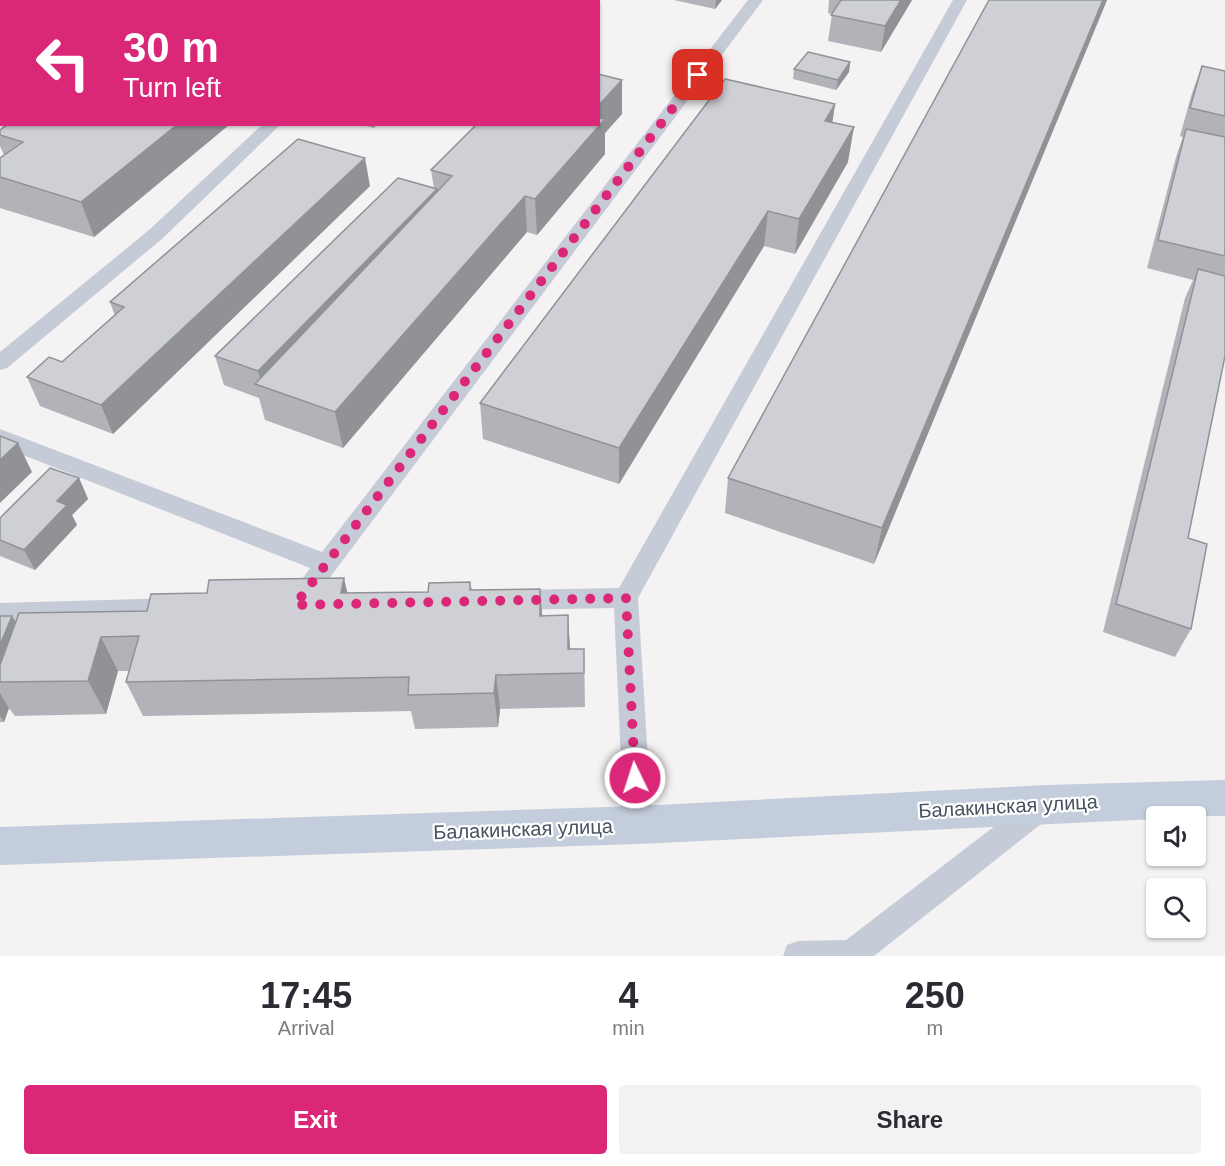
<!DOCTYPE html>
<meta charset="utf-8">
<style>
body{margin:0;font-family:Arial,sans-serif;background:#f2f2f3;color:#2b2b33;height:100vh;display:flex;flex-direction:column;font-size:22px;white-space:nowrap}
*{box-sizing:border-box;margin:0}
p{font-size:20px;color:#7c7c81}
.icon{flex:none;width:33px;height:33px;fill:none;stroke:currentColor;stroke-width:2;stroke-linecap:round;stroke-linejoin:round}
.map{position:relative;height:956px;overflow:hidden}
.details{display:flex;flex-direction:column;background:#fff;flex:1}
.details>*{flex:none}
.hud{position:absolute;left:0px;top:0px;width:600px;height:126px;box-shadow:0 2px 4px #0004;background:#db2777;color:#fff;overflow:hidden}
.controls{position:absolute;left:1146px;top:806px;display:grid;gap:12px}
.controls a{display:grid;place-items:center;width:60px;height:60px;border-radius:6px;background:#fff;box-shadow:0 2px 4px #0004;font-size:30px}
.pin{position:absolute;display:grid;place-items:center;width:51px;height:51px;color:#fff;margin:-26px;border-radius:12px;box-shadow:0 3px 9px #0006}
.me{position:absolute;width:66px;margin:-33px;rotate:356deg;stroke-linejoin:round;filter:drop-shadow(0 0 4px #0008)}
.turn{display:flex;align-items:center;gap:21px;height:126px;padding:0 24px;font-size:27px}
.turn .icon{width:78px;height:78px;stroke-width:2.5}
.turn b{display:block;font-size:42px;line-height:51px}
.eta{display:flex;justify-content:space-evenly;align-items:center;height:102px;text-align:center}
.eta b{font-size:36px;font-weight:600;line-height:42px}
.action{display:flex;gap:12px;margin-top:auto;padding:12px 24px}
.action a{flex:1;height:69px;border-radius:6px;background:#db2777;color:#fff;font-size:24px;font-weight:600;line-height:69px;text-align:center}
.action a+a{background:#f2f2f3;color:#2b2b33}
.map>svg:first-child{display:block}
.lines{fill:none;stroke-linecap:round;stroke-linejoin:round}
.service{fill:#c5ccd7;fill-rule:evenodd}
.secondary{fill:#c4cddb;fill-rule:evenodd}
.wall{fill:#b1b3b8}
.shaded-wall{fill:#909296}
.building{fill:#ced0d6;stroke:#909296;stroke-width:1.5}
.route{stroke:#db2777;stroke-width:10;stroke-dasharray:0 18}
.labels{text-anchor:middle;stroke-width:4.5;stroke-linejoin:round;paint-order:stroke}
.near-street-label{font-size:20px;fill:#485361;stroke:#fff}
</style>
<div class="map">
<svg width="1225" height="956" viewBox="0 0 1225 956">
<rect width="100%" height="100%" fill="#f4f2f2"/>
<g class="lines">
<path class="service" d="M 748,0 L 763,0 L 307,608 L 298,611 L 289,608 L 286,601 L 310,568 L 0,446 L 0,429 L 322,552 Z
M 953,0 L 967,0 L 638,598 L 652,825 L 648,834 L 638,838 L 628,834 L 624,825 L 614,608 L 512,610 L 503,607 L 500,600 L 503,593 L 512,590 L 619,588 Z
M 263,124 L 281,124 L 163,238 L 7,368 L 0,370 L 0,352 L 149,230 Z
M 176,598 L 185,601 L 188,608 L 185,615 L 176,618 L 0,623 L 0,603 Z
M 1040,795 L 1050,799 L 1054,808 L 1050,817 L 874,956 L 783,956 L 787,945 L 798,941 L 846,940 L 1030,799 Z"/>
<path class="secondary" d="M 1225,780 L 1225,816 L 1156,816 L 1156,819 L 638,844 L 0,865 L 0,827 L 638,806 L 1046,785 Z"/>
</g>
<path class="wall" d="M 228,0 L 583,0 L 581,2 L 226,2 Z
M 674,0 L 722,0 L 715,9 Z
M 829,0 L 912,0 L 881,52 L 828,41 L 832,14 L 828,13 Z
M 1107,0 L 874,564 L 725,513 L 728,478 Z
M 850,62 L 849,72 L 836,90 L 793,79 L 794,69 Z
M 1202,66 L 1225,71 L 1225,356 L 1188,538 L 1191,629 L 1175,657 L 1103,632 L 1185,298 L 1193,280 L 1147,268 L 1176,157 L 1183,137 L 1180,136 L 1192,93 Z
M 835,104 L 832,122 L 848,162 L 795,254 L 764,246 L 619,484 L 483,439 L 480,403 Z
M 622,114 L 605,133 L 605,154 L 537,235 L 527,232 L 343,448 L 265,420 L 259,398 L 224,385 L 215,356 L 434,188 L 431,170 Z
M 8,124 L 230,124 L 94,237 L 0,208 L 0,158 L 4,155 L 0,146 L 0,130 Z
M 358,124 L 378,124 L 374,128 Z
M 370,186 L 113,434 L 40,406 L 27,377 L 62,362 L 115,316 L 110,302 Z
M 79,478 L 88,499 L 72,515 L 77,525 L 35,570 L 0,556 L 0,518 Z
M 470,582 L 472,590 L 542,616 L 568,615 L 570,649 L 584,649 L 585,707 L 500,709 L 498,727 L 415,729 L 411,711 L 143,716 L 126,682 L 129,671 L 118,671 L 106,714 L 15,716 L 9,708 L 4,722 L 0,722 L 0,616 L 12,616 L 16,622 L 347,593 L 428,592 Z"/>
<path class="shaded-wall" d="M 336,0 L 358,0 L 358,2 L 334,2 Z
M 549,0 L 583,0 L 581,2 L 547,2 Z
M 716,0 L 722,0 L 715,9 Z
M 901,0 L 912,0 L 881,52 L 885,26 Z
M 1103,0 L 1107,0 L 874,564 L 882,528 Z
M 850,62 L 849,72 L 836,90 L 838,80 Z
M 622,80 L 622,114 L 605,133 L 605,154 L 537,235 L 535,199 L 598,124 L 598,106 Z
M 835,104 L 830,139 L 825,121 Z
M 178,124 L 230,124 L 94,237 L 81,202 Z
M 854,127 L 848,162 L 795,254 L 799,219 Z
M 365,158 L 370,186 L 113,434 L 101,405 Z
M 437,189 L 440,218 L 262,386 L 258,371 Z
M 525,196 L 527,232 L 343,448 L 335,412 Z
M 768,211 L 764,246 L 619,484 L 619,448 Z
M 18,443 L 32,472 L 0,503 L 0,460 Z
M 79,478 L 88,499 L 72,515 L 77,525 L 35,570 L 24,550 L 57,501 Z
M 344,578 L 352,613 L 341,593 Z
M 540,589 L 543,624 L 540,616 Z
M 568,615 L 570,650 L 568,649 Z
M 12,616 L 32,650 L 0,682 L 0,645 Z
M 101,637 L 118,671 L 106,714 L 88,681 Z
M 496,675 L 500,709 L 498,727 L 494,693 Z
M 0,693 L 9,708 L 4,722 L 0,716 Z"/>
<path class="building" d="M 228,0 L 336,0 L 334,2 L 226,2 Z
M 424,0 L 549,0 L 547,2 L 431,2 Z
M 841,0 L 901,0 L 885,26 L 831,15 Z
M 989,0 L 1103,0 L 882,528 L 728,478 Z
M 808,52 L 850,62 L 838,80 L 794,69 Z
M 1202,66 L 1225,71 L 1225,116 L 1190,108 Z
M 598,74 L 622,80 L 598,106 Z
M 725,79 L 835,104 L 825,121 L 854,127 L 799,219 L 768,211 L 619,448 L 480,403 Z
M 598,118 L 605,119 L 535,199 L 525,196 L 335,412 L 255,384 L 452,176 L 431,170 L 477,124 L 598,124 Z
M 8,124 L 178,124 L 81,202 L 0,177 L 0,158 L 23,142 L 0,135 L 0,130 Z
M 1186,129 L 1225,137 L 1225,256 L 1158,240 Z
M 298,139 L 365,158 L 101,405 L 27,377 L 49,357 L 62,362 L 124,307 L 110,302 Z
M 398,178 L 437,189 L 258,371 L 215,356 Z
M 1198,269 L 1225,276 L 1225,356 L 1188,538 L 1207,544 L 1191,629 L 1116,604 Z
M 0,436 L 18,443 L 0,460 Z
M 50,468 L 79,478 L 57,501 L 67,505 L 24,550 L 0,540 L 0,518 Z
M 344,578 L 341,593 L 428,592 L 429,583 L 470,582 L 470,590 L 540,589 L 540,616 L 568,615 L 568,649 L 584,649 L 584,673 L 496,675 L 494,693 L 408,695 L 409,677 L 126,682 L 139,636 L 101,637 L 88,681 L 0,682 L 0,665 L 19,613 L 147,611 L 151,594 L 207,593 L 209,580 Z
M 0,616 L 12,616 L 0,645 Z"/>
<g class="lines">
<path class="route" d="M 635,778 L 626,598 L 295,605 L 698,75"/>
</g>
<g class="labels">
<g class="near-street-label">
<text transform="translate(1008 806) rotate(-3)" y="7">Балакинская улица</text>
<text transform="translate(523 829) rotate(-2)" y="7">Балакинская улица</text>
</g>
</g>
</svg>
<div class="controls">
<a><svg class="icon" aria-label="sound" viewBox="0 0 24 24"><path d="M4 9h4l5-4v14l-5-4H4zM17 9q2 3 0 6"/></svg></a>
<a><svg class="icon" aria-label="search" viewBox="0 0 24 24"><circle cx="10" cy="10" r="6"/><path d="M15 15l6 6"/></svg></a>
</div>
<div class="pin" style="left:698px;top:75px;background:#d93025"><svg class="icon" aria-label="arrive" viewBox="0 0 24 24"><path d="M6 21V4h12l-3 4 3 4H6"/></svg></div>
<svg class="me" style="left:635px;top:778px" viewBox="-20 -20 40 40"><circle r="17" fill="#db2777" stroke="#fff" stroke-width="3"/><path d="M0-11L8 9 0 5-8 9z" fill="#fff"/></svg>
<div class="hud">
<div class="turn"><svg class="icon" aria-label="left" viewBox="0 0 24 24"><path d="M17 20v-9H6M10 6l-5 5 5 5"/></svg><div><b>30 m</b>Turn left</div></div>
</div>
</div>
<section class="details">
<div class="eta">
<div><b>17:45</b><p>Arrival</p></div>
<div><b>4</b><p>min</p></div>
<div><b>250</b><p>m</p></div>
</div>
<div class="action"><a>Exit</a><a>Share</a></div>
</section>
